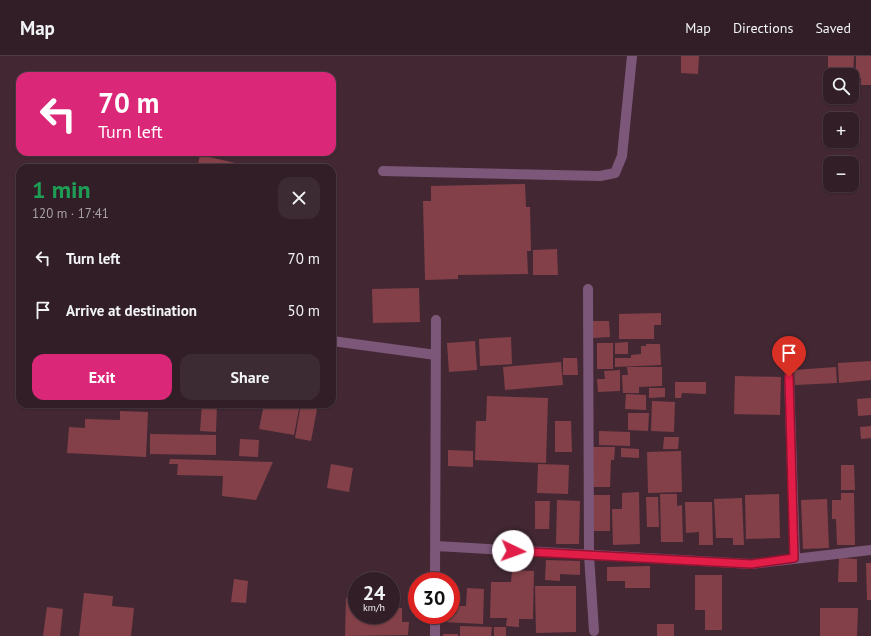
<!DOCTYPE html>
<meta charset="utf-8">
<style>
body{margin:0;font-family:"PT Sans",sans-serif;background:#3d2b33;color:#f1f3f6;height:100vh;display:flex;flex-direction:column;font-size:15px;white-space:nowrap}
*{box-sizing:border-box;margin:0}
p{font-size:13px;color:#a8a2a7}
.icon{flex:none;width:22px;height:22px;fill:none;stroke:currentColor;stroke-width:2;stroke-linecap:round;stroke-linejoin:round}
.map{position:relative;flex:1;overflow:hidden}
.side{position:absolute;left:16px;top:108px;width:320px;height:244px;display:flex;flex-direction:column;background:#321e27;border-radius:12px;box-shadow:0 1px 3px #0004,0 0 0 1px #4d3c44}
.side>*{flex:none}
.guide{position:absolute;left:16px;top:16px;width:320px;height:84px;border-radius:12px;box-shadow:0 1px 3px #0004,0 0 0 1px #4d3c44;background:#db2777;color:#fff;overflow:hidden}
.controls{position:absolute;left:823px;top:12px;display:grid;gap:8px}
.controls a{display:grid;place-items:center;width:36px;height:36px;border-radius:8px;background:#321e27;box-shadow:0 1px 3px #0004,0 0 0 1px #4d3c44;font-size:20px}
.speed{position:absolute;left:348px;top:516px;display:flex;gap:8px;font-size:20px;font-weight:700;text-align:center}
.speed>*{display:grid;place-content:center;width:52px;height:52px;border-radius:50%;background:#321e27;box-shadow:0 1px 3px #0004,0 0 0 1px #4d3c44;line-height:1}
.speed small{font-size:10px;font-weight:400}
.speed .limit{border:6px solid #d22;background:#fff;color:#111}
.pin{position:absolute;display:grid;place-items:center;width:34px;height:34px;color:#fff;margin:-41px -17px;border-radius:50% 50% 50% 0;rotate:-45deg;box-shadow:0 0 4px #0007}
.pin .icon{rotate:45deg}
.me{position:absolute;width:44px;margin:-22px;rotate:93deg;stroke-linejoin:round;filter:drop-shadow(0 0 3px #0008)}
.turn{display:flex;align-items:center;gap:14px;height:84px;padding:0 16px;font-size:18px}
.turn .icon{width:52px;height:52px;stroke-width:2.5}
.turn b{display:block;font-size:28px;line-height:34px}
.round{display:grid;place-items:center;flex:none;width:42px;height:42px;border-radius:12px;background:#3d2b33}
.headline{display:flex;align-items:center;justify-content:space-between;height:68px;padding:0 16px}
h1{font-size:24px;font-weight:800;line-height:30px;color:#1e9e55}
.button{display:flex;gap:8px;margin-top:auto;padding:8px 16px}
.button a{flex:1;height:46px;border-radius:12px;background:#db2777;color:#fff;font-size:16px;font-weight:800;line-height:46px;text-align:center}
.button a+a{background:#3d2b33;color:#f1f3f6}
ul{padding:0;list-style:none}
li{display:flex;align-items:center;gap:12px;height:52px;padding:0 16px}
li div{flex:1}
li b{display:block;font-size:15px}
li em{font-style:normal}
header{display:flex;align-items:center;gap:24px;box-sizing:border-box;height:56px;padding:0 20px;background:#321e27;border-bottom:1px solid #4d3c44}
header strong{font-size:19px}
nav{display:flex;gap:22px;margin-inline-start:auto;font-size:14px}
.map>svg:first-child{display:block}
.building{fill:#834048}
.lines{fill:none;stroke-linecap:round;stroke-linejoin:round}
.street{stroke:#7c5779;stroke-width:10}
.route-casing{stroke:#92132f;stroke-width:10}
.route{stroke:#e11d48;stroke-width:7}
</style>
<header>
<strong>Map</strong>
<nav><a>Map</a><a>Directions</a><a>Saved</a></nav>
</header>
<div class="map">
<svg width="871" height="580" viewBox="0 0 871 580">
<rect width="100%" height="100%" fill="#432834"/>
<path class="building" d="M 681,0 L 699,0 L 698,18 L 681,17 Z
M 828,0 L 854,0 L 853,19 L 828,19 Z
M 856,0 L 871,0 L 871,29 L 861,29 L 861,22 L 856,22 Z
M 200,99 L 240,108 L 239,112 L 197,112 Z
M 525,128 L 526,151 L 530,151 L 531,195 L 527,195 L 528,218 L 458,219 L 458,223 L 425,224 L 423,145 L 431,145 L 431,130 Z
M 557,193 L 558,219 L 533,219 L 533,194 Z
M 419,232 L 420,266 L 373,267 L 372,233 Z
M 661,257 L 661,269 L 654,269 L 654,283 L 619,283 L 619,258 Z
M 593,265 L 609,265 L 610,281 L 593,282 Z
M 511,281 L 512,308 L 480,310 L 479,283 Z
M 475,285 L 477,314 L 449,316 L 447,287 Z
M 628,286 L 628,298 L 615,298 L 615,287 Z
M 597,287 L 613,287 L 613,313 L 597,313 Z
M 646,288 L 660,288 L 661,309 L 615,311 L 615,302 L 631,302 L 631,299 L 641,298 L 641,290 L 646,290 Z
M 563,302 L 577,302 L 578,319 L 563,319 Z
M 871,305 L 871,324 L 839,327 L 838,307 Z
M 561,306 L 563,329 L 505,334 L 503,311 Z
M 627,311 L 662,311 L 662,330 L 639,331 L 639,337 L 623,337 L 622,319 L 628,319 Z
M 836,311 L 837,327 L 795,329 L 794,314 Z
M 620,314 L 620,335 L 598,336 L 597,323 L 605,323 L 604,315 Z
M 735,320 L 781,321 L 780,359 L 734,358 Z
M 675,326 L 706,326 L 706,338 L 682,337 L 681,342 L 675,342 Z
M 649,332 L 665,332 L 665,341 L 649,342 Z
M 626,338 L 646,339 L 646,354 L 625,353 Z
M 487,340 L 548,342 L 546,407 L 475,404 L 476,365 L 486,365 Z
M 871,342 L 871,359 L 858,360 L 857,343 Z
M 652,345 L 675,346 L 674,376 L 651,375 Z
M 202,348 L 217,348 L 216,376 L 200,375 Z
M 264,348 L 300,348 L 294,379 L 259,373 Z
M 301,348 L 318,348 L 311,385 L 295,382 Z
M 120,355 L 148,356 L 146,401 L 67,397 L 69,371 L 85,372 L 85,363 L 120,364 Z
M 628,357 L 649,357 L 648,375 L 628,374 Z
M 555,365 L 571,365 L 572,396 L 555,396 Z
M 871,370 L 871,382 L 861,383 L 860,371 Z
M 599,375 L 630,376 L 630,390 L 599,389 Z
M 150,378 L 216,379 L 216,399 L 150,398 Z
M 664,381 L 679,381 L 678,393 L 663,393 Z
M 240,383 L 259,384 L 258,401 L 239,400 Z
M 593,391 L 615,391 L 614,404 L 611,404 L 610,431 L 592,431 Z
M 621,392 L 639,393 L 639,402 L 621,401 Z
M 448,394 L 473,395 L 473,411 L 448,410 Z
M 681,395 L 682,436 L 648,437 L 647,396 Z
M 170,403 L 273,406 L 256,444 L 222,440 L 223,420 L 177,419 L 178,408 L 169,408 Z
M 331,408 L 353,412 L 349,436 L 327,432 Z
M 538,408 L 569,409 L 568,438 L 537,437 Z
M 841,409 L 854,409 L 855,434 L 841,434 Z
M 639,436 L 640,488 L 613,489 L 612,453 L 622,453 L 622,437 Z
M 841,437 L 854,437 L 855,489 L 837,489 L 836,463 L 832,463 L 832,444 L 841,444 Z
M 660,438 L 677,438 L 677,450 L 682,449 L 683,486 L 661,486 Z
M 779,438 L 780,482 L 746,483 L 745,439 Z
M 593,439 L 610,439 L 610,475 L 593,475 Z
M 646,441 L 658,441 L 659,471 L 647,471 Z
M 742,442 L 744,489 L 733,489 L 733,482 L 716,482 L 714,443 Z
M 827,443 L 829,492 L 803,493 L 801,444 Z
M 557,444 L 580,445 L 579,488 L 556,488 Z
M 535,445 L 550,445 L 549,473 L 535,473 Z
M 685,446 L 712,446 L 713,489 L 699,489 L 699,476 L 686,477 Z
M 839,502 L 857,503 L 857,526 L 838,526 Z
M 546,504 L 580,505 L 580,519 L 560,518 L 560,525 L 545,524 Z
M 866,507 L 871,507 L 871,544 L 867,544 Z
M 650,510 L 650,532 L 625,532 L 625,525 L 607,525 L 607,511 Z
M 512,514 L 534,515 L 533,563 L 519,563 L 519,571 L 506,570 L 507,562 L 490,562 L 491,526 L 511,526 Z
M 695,519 L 722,519 L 722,574 L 705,574 L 705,554 L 695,554 Z
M 234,523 L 248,525 L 246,547 L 231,546 Z
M 535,530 L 576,530 L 576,576 L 536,577 Z
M 467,532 L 484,533 L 483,568 L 443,566 L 443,559 L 451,559 L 451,550 L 466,550 Z
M 84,537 L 113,540 L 112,550 L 134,552 L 131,580 L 79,580 Z
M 346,542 L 357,542 L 357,559 L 391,559 L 391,552 L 402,552 L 402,566 L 409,566 L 408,579 L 345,580 Z
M 47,551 L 63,553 L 60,580 L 43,580 Z
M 820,552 L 858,552 L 857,580 L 820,580 Z
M 657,568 L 674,568 L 674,580 L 657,580 Z
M 460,570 L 492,571 L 491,580 L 460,580 Z
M 494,571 L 506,571 L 506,580 L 494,580 Z
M 443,578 L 458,578 L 458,580 L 443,580 Z"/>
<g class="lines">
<path class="street" d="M 383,115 L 600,120 L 615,117 L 622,100 L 632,0
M 588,233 L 589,499 L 594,575
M 332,285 L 436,299
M 789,321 L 795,502
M 436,490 L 751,508 L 871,494
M 435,525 L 436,264
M 435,580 L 435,559"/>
</g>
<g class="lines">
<g class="route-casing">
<path id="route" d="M 513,495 L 751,508 L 794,502 L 789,321"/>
</g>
<use href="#route" class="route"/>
</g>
</svg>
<div class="controls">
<a><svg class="icon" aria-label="search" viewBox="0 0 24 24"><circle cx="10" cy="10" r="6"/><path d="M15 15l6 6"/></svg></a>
<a>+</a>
<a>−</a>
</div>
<div class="speed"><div>24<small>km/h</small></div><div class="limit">30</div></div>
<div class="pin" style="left:789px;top:321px;background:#d93025"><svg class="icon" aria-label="arrive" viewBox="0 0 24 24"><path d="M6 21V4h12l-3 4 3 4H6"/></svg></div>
<svg class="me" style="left:513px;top:495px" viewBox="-20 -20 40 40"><circle r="19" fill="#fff"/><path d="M0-13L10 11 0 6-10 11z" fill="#e11d48"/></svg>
<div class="guide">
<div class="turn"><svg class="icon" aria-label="left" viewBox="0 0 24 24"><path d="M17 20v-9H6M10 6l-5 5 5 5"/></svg><div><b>70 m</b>Turn left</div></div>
</div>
<section class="side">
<div class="headline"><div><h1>1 min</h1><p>120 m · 17:41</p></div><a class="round"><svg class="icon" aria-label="close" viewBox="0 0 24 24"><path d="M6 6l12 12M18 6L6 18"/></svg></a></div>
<ul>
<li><svg class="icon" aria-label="left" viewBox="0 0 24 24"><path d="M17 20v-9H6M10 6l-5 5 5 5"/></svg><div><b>Turn left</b></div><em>70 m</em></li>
<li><svg class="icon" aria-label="arrive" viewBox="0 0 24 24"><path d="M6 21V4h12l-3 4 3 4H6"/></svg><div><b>Arrive at destination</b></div><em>50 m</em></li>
</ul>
<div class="button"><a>Exit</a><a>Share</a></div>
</section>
</div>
